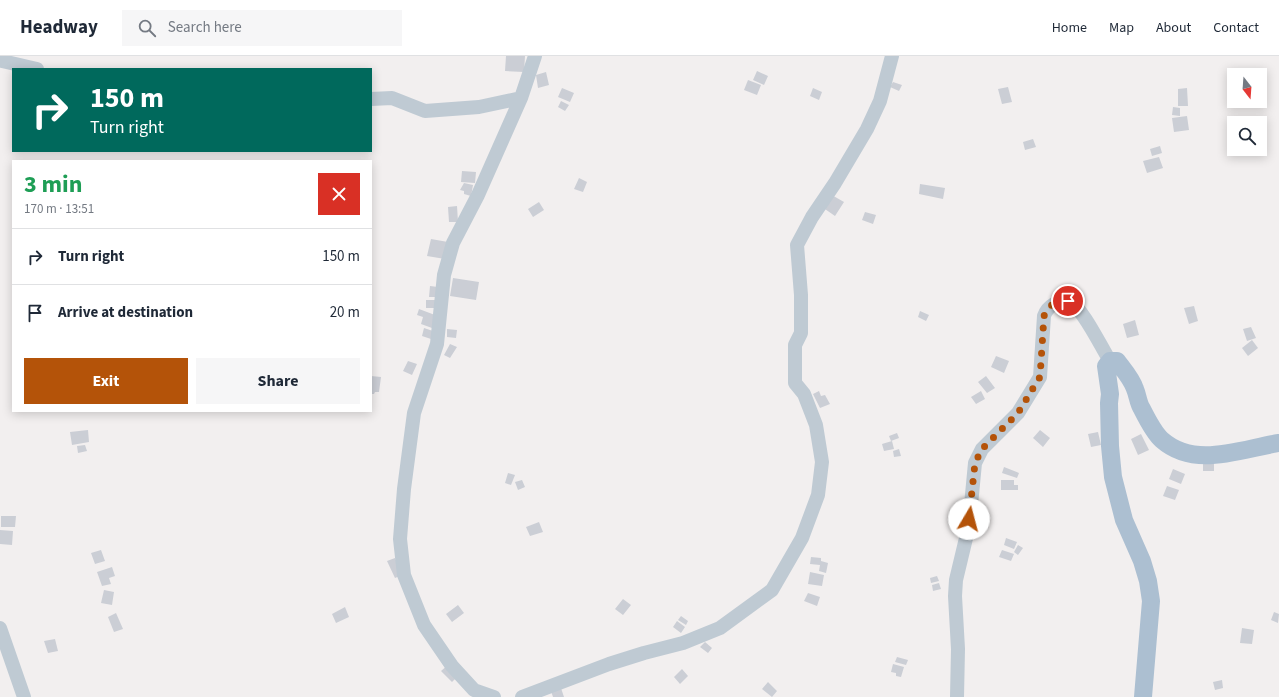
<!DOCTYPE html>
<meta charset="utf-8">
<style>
body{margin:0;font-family:"Source Sans 3",sans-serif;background:#f6f6f7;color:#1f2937;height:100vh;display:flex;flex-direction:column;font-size:15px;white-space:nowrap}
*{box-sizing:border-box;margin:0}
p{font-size:13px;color:#747a83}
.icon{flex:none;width:22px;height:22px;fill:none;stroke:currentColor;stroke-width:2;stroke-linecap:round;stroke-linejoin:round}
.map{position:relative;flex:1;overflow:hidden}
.details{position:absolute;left:12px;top:104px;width:360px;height:252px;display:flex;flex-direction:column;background:#fff;border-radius:0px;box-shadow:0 2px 10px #0003}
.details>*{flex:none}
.hud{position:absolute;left:12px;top:12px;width:360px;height:84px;border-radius:0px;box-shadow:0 2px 10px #0003;background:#00695c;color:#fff;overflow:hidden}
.needle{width:26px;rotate:163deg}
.buttons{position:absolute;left:1227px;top:12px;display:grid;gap:8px}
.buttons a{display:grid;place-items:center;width:40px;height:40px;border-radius:0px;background:#fff;box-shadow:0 2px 10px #0003;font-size:20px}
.pin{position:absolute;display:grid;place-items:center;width:34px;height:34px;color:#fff;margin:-17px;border:2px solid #fff;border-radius:50%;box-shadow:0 1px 4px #0007}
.me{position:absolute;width:44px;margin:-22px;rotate:8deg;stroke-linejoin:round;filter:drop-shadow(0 0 3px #0008)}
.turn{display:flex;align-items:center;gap:14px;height:84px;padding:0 12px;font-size:18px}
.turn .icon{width:52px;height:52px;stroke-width:2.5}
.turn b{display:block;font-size:28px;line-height:34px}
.round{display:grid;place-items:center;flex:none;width:42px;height:42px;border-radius:0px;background:#f6f6f7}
.summary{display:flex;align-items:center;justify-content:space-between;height:68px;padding:0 12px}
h1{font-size:24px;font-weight:700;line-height:30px;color:#1e9e55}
.primary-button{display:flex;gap:8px;margin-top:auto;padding:8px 12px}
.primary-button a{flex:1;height:46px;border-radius:0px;background:#b45309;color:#fff;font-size:16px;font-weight:700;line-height:46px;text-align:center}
.primary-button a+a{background:#f6f6f7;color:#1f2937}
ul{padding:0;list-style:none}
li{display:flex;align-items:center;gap:12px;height:56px;padding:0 12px;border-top:1px solid #e0e1e3}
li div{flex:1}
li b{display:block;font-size:15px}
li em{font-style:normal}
header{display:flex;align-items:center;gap:24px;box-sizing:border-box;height:56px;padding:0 20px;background:#fff;border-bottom:1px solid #e0e1e3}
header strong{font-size:19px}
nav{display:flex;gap:22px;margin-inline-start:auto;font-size:14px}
.search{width:280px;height:36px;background:#f6f6f7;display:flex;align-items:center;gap:10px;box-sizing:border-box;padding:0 14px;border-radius:0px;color:#747a83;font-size:15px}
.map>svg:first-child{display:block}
.building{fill:#cbced5}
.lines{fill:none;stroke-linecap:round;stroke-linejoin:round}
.minor{stroke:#bfcad3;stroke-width:14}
.major{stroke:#acbfd1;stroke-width:18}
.route{stroke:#b45309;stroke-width:7;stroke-dasharray:0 12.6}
</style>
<header>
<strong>Headway</strong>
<div class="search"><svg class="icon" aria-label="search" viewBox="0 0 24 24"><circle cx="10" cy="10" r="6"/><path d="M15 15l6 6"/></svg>Search here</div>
<nav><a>Home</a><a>Map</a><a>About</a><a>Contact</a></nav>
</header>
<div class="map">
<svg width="1279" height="641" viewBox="0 0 1279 641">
<rect width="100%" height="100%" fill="#f2efef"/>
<path class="building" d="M 506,0 L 525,0 L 524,16 L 505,15 Z
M 757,15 L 768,20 L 764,29 L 753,24 Z
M 546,16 L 549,29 L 538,32 L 536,19 Z
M 748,24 L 761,29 L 757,39 L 744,34 Z
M 893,26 L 902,29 L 899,35 L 890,31 Z
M 1008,31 L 1012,46 L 1002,48 L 998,33 Z
M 562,32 L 574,37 L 570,46 L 558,41 Z
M 813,32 L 822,36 L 819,44 L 810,40 Z
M 1187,32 L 1188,50 L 1178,50 L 1178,33 Z
M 561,45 L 569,49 L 565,55 L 558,51 Z
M 1173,51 L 1180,52 L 1180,60 L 1172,59 Z
M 1187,60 L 1189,74 L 1174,76 L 1172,62 Z
M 1033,83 L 1036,91 L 1025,94 L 1023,86 Z
M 1160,90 L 1162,97 L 1152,100 L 1150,93 Z
M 1159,101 L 1163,112 L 1147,117 L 1143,105 Z
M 462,115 L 476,116 L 475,127 L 461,126 Z
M 579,122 L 587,126 L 583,136 L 574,133 Z
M 464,127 L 473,129 L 471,140 L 464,138 L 464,135 L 460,134 Z
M 920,128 L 945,132 L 943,143 L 919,138 Z
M 830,138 L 844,146 L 835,160 L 822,151 Z
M 539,146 L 544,154 L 533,161 L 528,153 Z
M 457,150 L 458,166 L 449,166 L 448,151 Z
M 865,156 L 876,159 L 873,168 L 862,164 Z
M 431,183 L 448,186 L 445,203 L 427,200 Z
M 453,222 L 479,226 L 476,244 L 450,240 Z
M 430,230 L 438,231 L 437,241 L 429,241 Z
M 426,244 L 436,244 L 436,252 L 426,252 Z
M 1194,250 L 1198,265 L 1189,268 L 1184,252 Z
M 419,253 L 435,259 L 432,272 L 421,268 L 423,261 L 417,259 Z
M 920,255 L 929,259 L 926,265 L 918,261 Z
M 1135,264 L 1139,279 L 1127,282 L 1123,268 Z
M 1251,271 L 1256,282 L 1247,285 L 1243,273 Z
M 424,272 L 433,275 L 431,283 L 422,280 Z
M 447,273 L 457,274 L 456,282 L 447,281 Z
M 1252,284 L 1258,292 L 1248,300 L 1242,292 Z
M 450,288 L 457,291 L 450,302 L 444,299 Z
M 996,300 L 1009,305 L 1004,317 L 991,311 Z
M 408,305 L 417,308 L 412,319 L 403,315 Z
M 371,320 L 381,321 L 379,336 L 375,336 L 374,338 L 371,338 Z
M 986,320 L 995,332 L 987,337 L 978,326 Z
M 819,335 L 821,340 L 825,339 L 830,348 L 820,352 L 813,338 Z
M 981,335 L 985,343 L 976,348 L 971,341 Z
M 88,374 L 89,386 L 72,389 L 70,376 Z
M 1040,374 L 1050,382 L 1043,391 L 1033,382 Z
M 1098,376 L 1101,389 L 1091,391 L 1088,378 Z
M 897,377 L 899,382 L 891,385 L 889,380 Z
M 1141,378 L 1149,394 L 1138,399 L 1131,383 Z
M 892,385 L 894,393 L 884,395 L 882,388 Z
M 85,389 L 87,395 L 78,397 L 77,390 Z
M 899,393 L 901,400 L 894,401 L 893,395 Z
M 1203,406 L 1214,406 L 1214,415 L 1203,415 Z
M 1004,411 L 1019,417 L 1017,422 L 1002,417 Z
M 1173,413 L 1185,418 L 1181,428 L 1169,423 Z
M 508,417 L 515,419 L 511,429 L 505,427 Z
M 522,424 L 525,431 L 518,434 L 515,426 Z
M 1001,424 L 1014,424 L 1014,429 L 1018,429 L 1018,434 L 1001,434 Z
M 1167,430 L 1179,434 L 1175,444 L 1163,440 Z
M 1,460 L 16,460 L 15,471 L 1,471 Z
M 539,466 L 543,476 L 530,480 L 526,471 Z
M 0,474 L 13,475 L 12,489 L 0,488 Z
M 1006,482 L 1017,486 L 1014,493 L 1004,489 Z
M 1018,489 L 1023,492 L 1018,499 L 1014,496 Z
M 101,494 L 105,505 L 95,508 L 91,497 Z
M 1002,494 L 1014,498 L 1011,505 L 999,501 Z
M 811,501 L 821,502 L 821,505 L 828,507 L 826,517 L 819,515 L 820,509 L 810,508 Z
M 395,502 L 402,519 L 395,522 L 387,505 Z
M 112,511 L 115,520 L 109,522 L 111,528 L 102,530 L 97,516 Z
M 810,516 L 824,519 L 822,530 L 808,528 Z
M 937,520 L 939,525 L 931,527 L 930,522 Z
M 939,527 L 941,533 L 933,535 L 932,529 Z
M 104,534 L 114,536 L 112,549 L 101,547 Z
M 808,537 L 820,541 L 817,550 L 804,545 Z
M 623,543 L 631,549 L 623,559 L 615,553 Z
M 458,549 L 464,557 L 452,566 L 446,558 Z
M 345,551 L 349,561 L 336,567 L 332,558 Z
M 1274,556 L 1279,558 L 1278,567 L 1271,564 Z
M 116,557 L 123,573 L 114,576 L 108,561 Z
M 681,560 L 688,565 L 686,569 L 678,564 Z
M 677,565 L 685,571 L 681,577 L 673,571 Z
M 1242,572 L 1254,574 L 1252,588 L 1240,587 Z
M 55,583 L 58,595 L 48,597 L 44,585 Z
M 705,586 L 712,592 L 708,597 L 700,591 Z
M 897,601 L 908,604 L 906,609 L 895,606 Z
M 449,608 L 460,618 L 452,626 L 441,615 Z
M 893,608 L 904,611 L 901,621 L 896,620 L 896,617 L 891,616 Z
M 682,613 L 688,620 L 680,628 L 674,621 Z
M 1222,624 L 1223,632 L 1215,634 L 1213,626 Z
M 768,626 L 777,635 L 772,641 L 762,633 Z
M 561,632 L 564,641 L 553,641 L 551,635 Z"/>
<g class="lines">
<path class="minor" d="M 0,2 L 2,5 L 37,13
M 371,43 L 392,42 L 425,55 L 479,51 L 521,42
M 0,572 L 24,641
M 494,641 L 474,634 L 452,610 L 424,569 L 404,519 L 400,483 L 404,433 L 414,357 L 437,288 L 444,219 L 453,187 L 478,139 L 521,42 L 535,0
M 522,641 L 609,608 L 644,597 L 683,587 L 720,572 L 772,534 L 802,482 L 818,439 L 822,406 L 816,369 L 804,338 L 795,327 L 795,289 L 801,277 L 801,239 L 797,189 L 812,161 L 835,127 L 867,73 L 880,45 L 892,0
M 957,641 L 958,593 L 955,540 L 956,524 L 967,478 L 971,449 L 975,407 L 982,393 L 1018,357 L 1040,321 L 1044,260 C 1046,254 1049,251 1054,248 C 1058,245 1064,243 1069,245 C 1083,252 1101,291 1110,305"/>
<path class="major" d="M 1143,641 L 1151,545 L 1148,525 L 1142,505 L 1124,464 L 1113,421 L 1110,390 L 1109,347 L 1110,338 L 1106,310 L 1110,305 L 1117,305 C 1123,313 1132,323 1135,333 C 1138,340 1138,347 1142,353 C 1147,363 1154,377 1162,384 C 1195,413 1241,393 1279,387"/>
</g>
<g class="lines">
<path class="route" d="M 969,463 L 975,407 L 982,393 L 1018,357 L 1040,321 L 1044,260 C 1048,250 1058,242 1068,245"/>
</g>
</svg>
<div class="buttons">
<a><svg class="needle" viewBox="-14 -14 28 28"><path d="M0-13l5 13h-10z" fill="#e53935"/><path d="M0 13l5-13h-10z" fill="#747a83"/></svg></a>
<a><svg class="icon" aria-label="search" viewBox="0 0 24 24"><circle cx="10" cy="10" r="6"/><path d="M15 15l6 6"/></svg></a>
</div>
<div class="pin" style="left:1068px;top:245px;background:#d93025"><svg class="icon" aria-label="arrive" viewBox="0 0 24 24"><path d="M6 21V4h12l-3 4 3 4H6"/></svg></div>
<svg class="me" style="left:969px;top:463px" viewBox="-20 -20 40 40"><circle r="19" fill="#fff"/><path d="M0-13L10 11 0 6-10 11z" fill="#b45309"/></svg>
<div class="hud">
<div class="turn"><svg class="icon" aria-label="right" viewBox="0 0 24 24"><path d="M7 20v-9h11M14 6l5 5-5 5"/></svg><div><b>150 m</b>Turn right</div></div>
</div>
<section class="details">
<div class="summary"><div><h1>3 min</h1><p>170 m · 13:51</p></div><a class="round" style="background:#d93025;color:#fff"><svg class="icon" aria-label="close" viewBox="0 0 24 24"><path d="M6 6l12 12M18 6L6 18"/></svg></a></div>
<ul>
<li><svg class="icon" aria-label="right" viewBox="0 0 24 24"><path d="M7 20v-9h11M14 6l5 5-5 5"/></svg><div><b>Turn right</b></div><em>150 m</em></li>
<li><svg class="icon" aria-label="arrive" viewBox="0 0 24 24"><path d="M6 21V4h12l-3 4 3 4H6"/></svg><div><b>Arrive at destination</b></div><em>20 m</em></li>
</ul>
<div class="primary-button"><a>Exit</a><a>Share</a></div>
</section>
</div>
